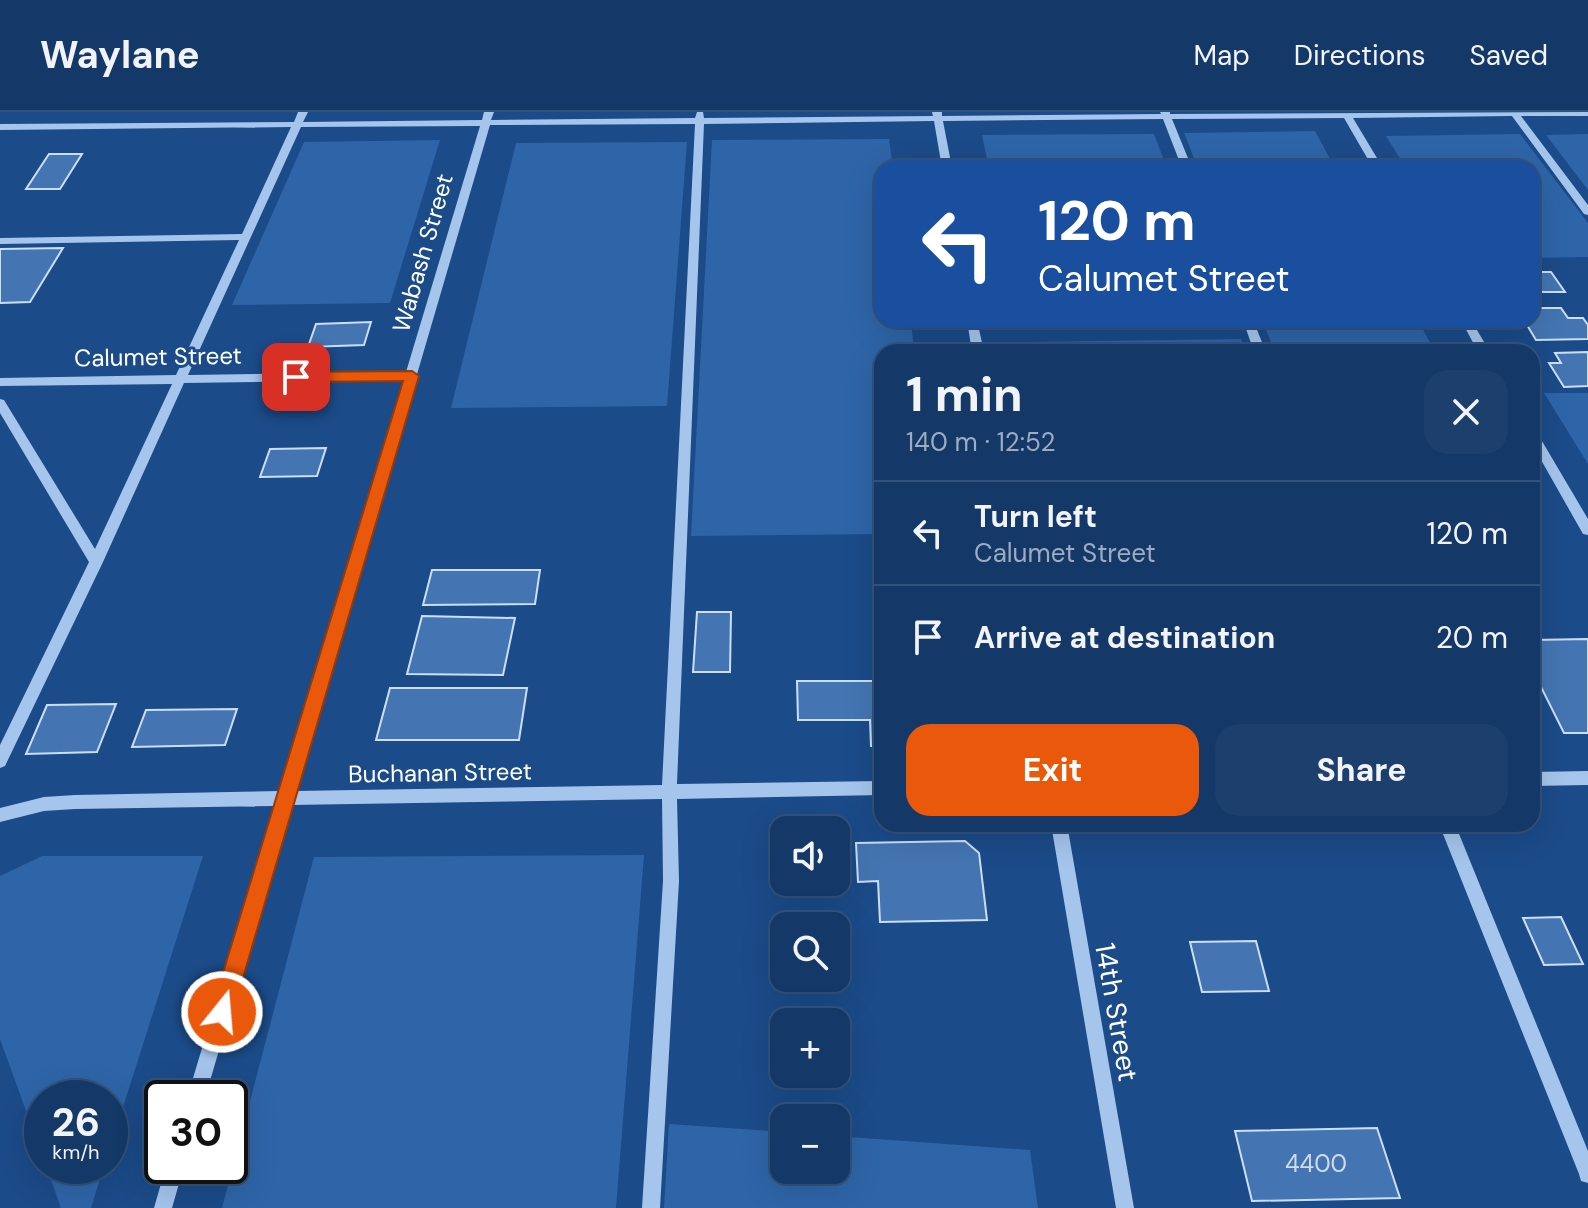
<!DOCTYPE html>
<meta charset="utf-8">
<style>
body{margin:0;font-family:"DM Sans",sans-serif;background:#1d3f6d;color:#f1f3f6;height:100vh;display:flex;flex-direction:column;font-size:30px;white-space:nowrap}
*{box-sizing:border-box;margin:0}
p{font-size:26px;color:#9dacc0}
.icon{flex:none;width:44px;height:44px;fill:none;stroke:currentColor;stroke-width:2;stroke-linecap:round;stroke-linejoin:round}
.map{position:relative;flex:1;overflow:hidden}
.drawer{position:absolute;left:874px;top:232px;width:666px;height:488px;display:flex;flex-direction:column;background:#143867;border-radius:24px;box-shadow:0 8px 32px #0002,0 0 0 2px #33527b}
.drawer>*{flex:none}
.banner{position:absolute;left:874px;top:48px;width:666px;height:168px;border-radius:24px;box-shadow:0 8px 32px #0002,0 0 0 2px #33527b;background:#1a4fa0;color:#fff;overflow:hidden}
.tools{position:absolute;left:770px;top:704px;display:grid;gap:16px}
.tools a{display:grid;place-items:center;width:80px;height:80px;border-radius:16px;background:#143867;box-shadow:0 8px 32px #0002,0 0 0 2px #33527b;font-size:40px}
.speed{position:absolute;left:24px;top:968px;display:flex;gap:16px;font-size:40px;font-weight:700;text-align:center}
.speed>*{display:grid;place-content:center;width:104px;height:104px;border-radius:50%;background:#143867;box-shadow:0 8px 32px #0002,0 0 0 2px #33527b;line-height:1}
.speed small{font-size:20px;font-weight:400}
.speed .limit{border:4px solid #111;border-radius:12px;background:#fff;color:#111}
.pin{position:absolute;display:grid;place-items:center;width:68px;height:68px;color:#fff;margin:-34px;border-radius:16px;box-shadow:0 4px 12px #0006}
.me{position:absolute;width:88px;margin:-44px;rotate:17deg;stroke-linejoin:round;filter:drop-shadow(0 0 6px #0008)}
.turn{display:flex;align-items:center;gap:28px;height:168px;padding:0 32px;font-size:36px}
.turn .icon{width:104px;height:104px;stroke-width:2.5}
.turn b{display:block;font-size:56px;line-height:68px}
.round{display:grid;place-items:center;flex:none;width:84px;height:84px;border-radius:24px;background:#1d3f6d}
.overview{display:flex;align-items:center;justify-content:space-between;height:136px;padding:0 32px}
h1{font-size:48px;font-weight:700;line-height:60px}
.cta{display:flex;gap:16px;margin-top:auto;padding:16px 32px}
.cta a{flex:1;height:92px;border-radius:24px;background:#ea580c;color:#fff;font-size:32px;font-weight:700;line-height:92px;text-align:center}
.cta a+a{background:#1d3f6d;color:#f1f3f6}
ul{padding:0;list-style:none}
li{display:flex;align-items:center;gap:24px;height:104px;padding:0 32px;border-top:2px solid #33527b}
li div{flex:1}
li b{display:block;font-size:30px}
li em{font-style:normal}
header{display:flex;align-items:center;gap:48px;box-sizing:border-box;height:112px;padding:0 40px;background:#143867;border-bottom:2px solid #33527b}
header strong{font-size:38px}
nav{display:flex;gap:44px;margin-inline-start:auto;font-size:28px}
.map>svg:first-child{display:block}
.green{fill:#2e65a8}
.building{fill:#4475b2;stroke:#cadff9;stroke-width:2}
.lines{fill:none;stroke-linecap:round;stroke-linejoin:round}
.minor{fill:#a5c5ed;fill-rule:evenodd}
.route{fill:#ea580c;stroke:#983908;stroke-width:2}
.labels{text-anchor:middle;stroke-width:6;stroke-linejoin:round;paint-order:stroke}
.street-label{font-size:24px;fill:#fff;stroke:#1b4b89}
.near-number-label{font-size:24px;fill:#d0dcec}
.near-street-label{font-size:28px;fill:#fff;stroke:#1b4b89}
</style>
<header>
<strong>Waylane</strong>
<nav><a>Map</a><a>Directions</a><a>Saved</a></nav>
</header>
<div class="map">
<svg width="1588" height="1096" viewBox="0 0 1588 1096">
<rect width="100%" height="100%" fill="#1b4b89"/>
<path class="green" d="M 1315,19 L 1335,56 L 1198,56 L 1184,21 Z
M 1154,22 L 1167,56 L 989,56 L 982,23 Z
M 1520,22 L 1588,111 L 1588,145 L 1532,146 L 1532,56 L 1406,56 L 1386,24 Z
M 1588,22 L 1588,78 L 1546,23 Z
M 889,27 L 893,56 L 882,56 L 882,208 L 911,208 L 914,240 L 882,240 L 882,422 L 691,424 L 712,28 Z
M 440,28 L 390,191 L 232,193 L 304,30 Z
M 687,30 L 667,294 L 451,296 L 516,31 Z
M 1262,208 L 1418,208 L 1435,240 L 1275,240 Z
M 1241,227 L 1246,240 L 1030,240 L 1028,230 Z
M 1544,281 L 1588,281 L 1588,352 Z
M 644,743 L 616,1096 L 222,1096 L 314,745 Z
M 42,744 L 203,744 L 110,1036 L 110,986 L 42,986 L 42,1043 L 0,927 L 0,764 Z
M 669,1012 L 784,1020 L 784,1058 L 836,1058 L 836,1024 L 1030,1038 L 1038,1096 L 664,1096 Z
M 46,1054 L 104,1054 L 91,1096 L 61,1096 Z"/>
<path class="building" d="M 49,42 L 82,42 L 60,77 L 26,77 Z
M 63,136 L 30,190 L 0,191 L 0,137 Z
M 1532,153 L 1537,160 L 1551,160 L 1565,180 L 1532,180 Z
M 1532,196 L 1561,196 L 1568,206 L 1583,206 L 1588,213 L 1588,227 L 1536,228 L 1524,208 L 1534,205 Z
M 371,210 L 364,233 L 308,235 L 316,212 Z
M 1588,240 L 1588,274 L 1564,275 L 1549,251 L 1561,251 L 1555,241 Z
M 326,336 L 317,364 L 260,365 L 270,337 Z
M 432,458 L 540,458 L 535,492 L 423,493 Z
M 697,500 L 731,500 L 730,560 L 693,560 Z
M 422,504 L 515,506 L 503,563 L 407,562 Z
M 1588,527 L 1588,621 L 1564,621 L 1532,557 L 1532,528 Z
M 797,569 L 882,569 L 882,634 L 871,634 L 870,608 L 798,608 Z
M 390,576 L 527,576 L 519,628 L 376,628 Z
M 116,592 L 97,640 L 26,642 L 47,593 Z
M 237,597 L 225,633 L 132,635 L 146,598 Z
M 965,729 L 979,741 L 987,808 L 880,810 L 878,769 L 858,770 L 856,731 Z
M 1561,805 L 1583,852 L 1544,853 L 1523,806 Z
M 1256,829 L 1269,879 L 1202,880 L 1190,830 Z
M 1377,1016 L 1400,1086 L 1252,1089 L 1235,1019 Z"/>
<g class="lines">
<path class="minor" d="M 298,0 L 308,0 L 303,10 L 482,8 L 484,0 L 494,0 L 491,8 L 695,6 L 697,0 L 703,0 L 704,6 L 933,4 L 932,0 L 942,0 L 942,4 L 1161,2 L 1160,0 L 1170,0 L 1170,2 L 1588,0 L 1588,4 L 1521,4 L 1588,93 L 1588,103 L 1584,102 L 1512,4 L 1353,6 L 1383,56 L 1373,56 L 1344,6 L 1172,7 L 1192,56 L 1182,56 L 1163,7 L 943,9 L 952,56 L 942,56 L 934,9 L 704,12 L 677,672 L 882,669 L 882,683 L 677,687 L 679,769 L 660,1096 L 642,1096 L 663,769 L 662,687 L 291,693 L 205,986 L 187,986 L 275,694 L 75,697 L 44,699 L 0,710 L 0,696 L 44,685 L 75,683 L 280,679 L 404,268 L 184,271 L 103,450 L 5,654 L 0,656 L 0,633 L 89,450 L 0,301 L 0,287 L 4,288 L 95,437 L 172,272 L 0,274 L 0,266 L 176,263 L 239,128 L 0,132 L 0,126 L 242,122 L 291,15 L 0,18 L 0,12 L 294,10 ZM 695,12 L 662,673 L 295,679 L 490,13 ZM 480,14 L 406,260 L 188,263 L 301,15 Z
M 967,208 L 977,208 L 984,240 L 972,240 Z
M 1243,208 L 1253,208 L 1266,240 L 1254,240 Z
M 1461,208 L 1471,208 L 1490,240 L 1478,240 Z
M 1532,318 L 1536,319 L 1588,407 L 1588,423 L 1583,422 L 1532,332 Z
M 1588,659 L 1588,673 L 1532,674 L 1532,660 Z
M 1051,712 L 1067,712 L 1134,1096 L 1116,1096 Z
M 1439,712 L 1455,712 L 1588,1039 L 1588,1071 L 1581,1069 L 1579,1062 Z
M 166,1054 L 184,1054 L 172,1096 L 154,1096 Z"/>
</g>
<path class="route" d="M 412,259 L 419,264 L 233,900 L 230,908 L 222,911 L 214,908 L 211,900 L 403,269 L 296,270 L 288,265 L 296,260 Z"/>
<g class="labels">
<g class="street-label">
<text transform="translate(423 141) rotate(-74)" y="8">Wabash Street</text>
<text transform="translate(158 245) rotate(-1)" y="8">Calumet Street</text>
<text transform="translate(440 661) rotate(-1)" y="8">Buchanan Street</text>
</g>
<g class="near-number-label">
<text x="1316" y="1060">4400</text>
</g>
<g class="near-street-label">
<text transform="translate(1117 900) rotate(80)" y="10">14th Street</text>
</g>
</g>
</svg>
<div class="tools">
<a><svg class="icon" aria-label="sound" viewBox="0 0 24 24"><path d="M4 9h4l5-4v14l-5-4H4zM17 9q2 3 0 6"/></svg></a>
<a><svg class="icon" aria-label="search" viewBox="0 0 24 24"><circle cx="10" cy="10" r="6"/><path d="M15 15l6 6"/></svg></a>
<a>+</a>
<a>−</a>
</div>
<div class="speed"><div>26<small>km/h</small></div><div class="limit">30</div></div>
<div class="pin" style="left:296px;top:265px;background:#d93025"><svg class="icon" aria-label="arrive" viewBox="0 0 24 24"><path d="M6 21V4h12l-3 4 3 4H6"/></svg></div>
<svg class="me" style="left:222px;top:900px" viewBox="-20 -20 40 40"><circle r="17" fill="#ea580c" stroke="#fff" stroke-width="3"/><path d="M0-11L8 9 0 5-8 9z" fill="#fff"/></svg>
<div class="banner">
<div class="turn"><svg class="icon" aria-label="left" viewBox="0 0 24 24"><path d="M17 20v-9H6M10 6l-5 5 5 5"/></svg><div><b>120 m</b>Calumet Street</div></div>
</div>
<section class="drawer">
<div class="overview"><div><h1>1 min</h1><p>140 m · 12:52</p></div><a class="round"><svg class="icon" aria-label="close" viewBox="0 0 24 24"><path d="M6 6l12 12M18 6L6 18"/></svg></a></div>
<ul>
<li><svg class="icon" aria-label="left" viewBox="0 0 24 24"><path d="M17 20v-9H6M10 6l-5 5 5 5"/></svg><div><b>Turn left</b><p>Calumet Street</p></div><em>120 m</em></li>
<li><svg class="icon" aria-label="arrive" viewBox="0 0 24 24"><path d="M6 21V4h12l-3 4 3 4H6"/></svg><div><b>Arrive at destination</b></div><em>20 m</em></li>
</ul>
<div class="cta"><a>Exit</a><a>Share</a></div>
</section>
</div>
